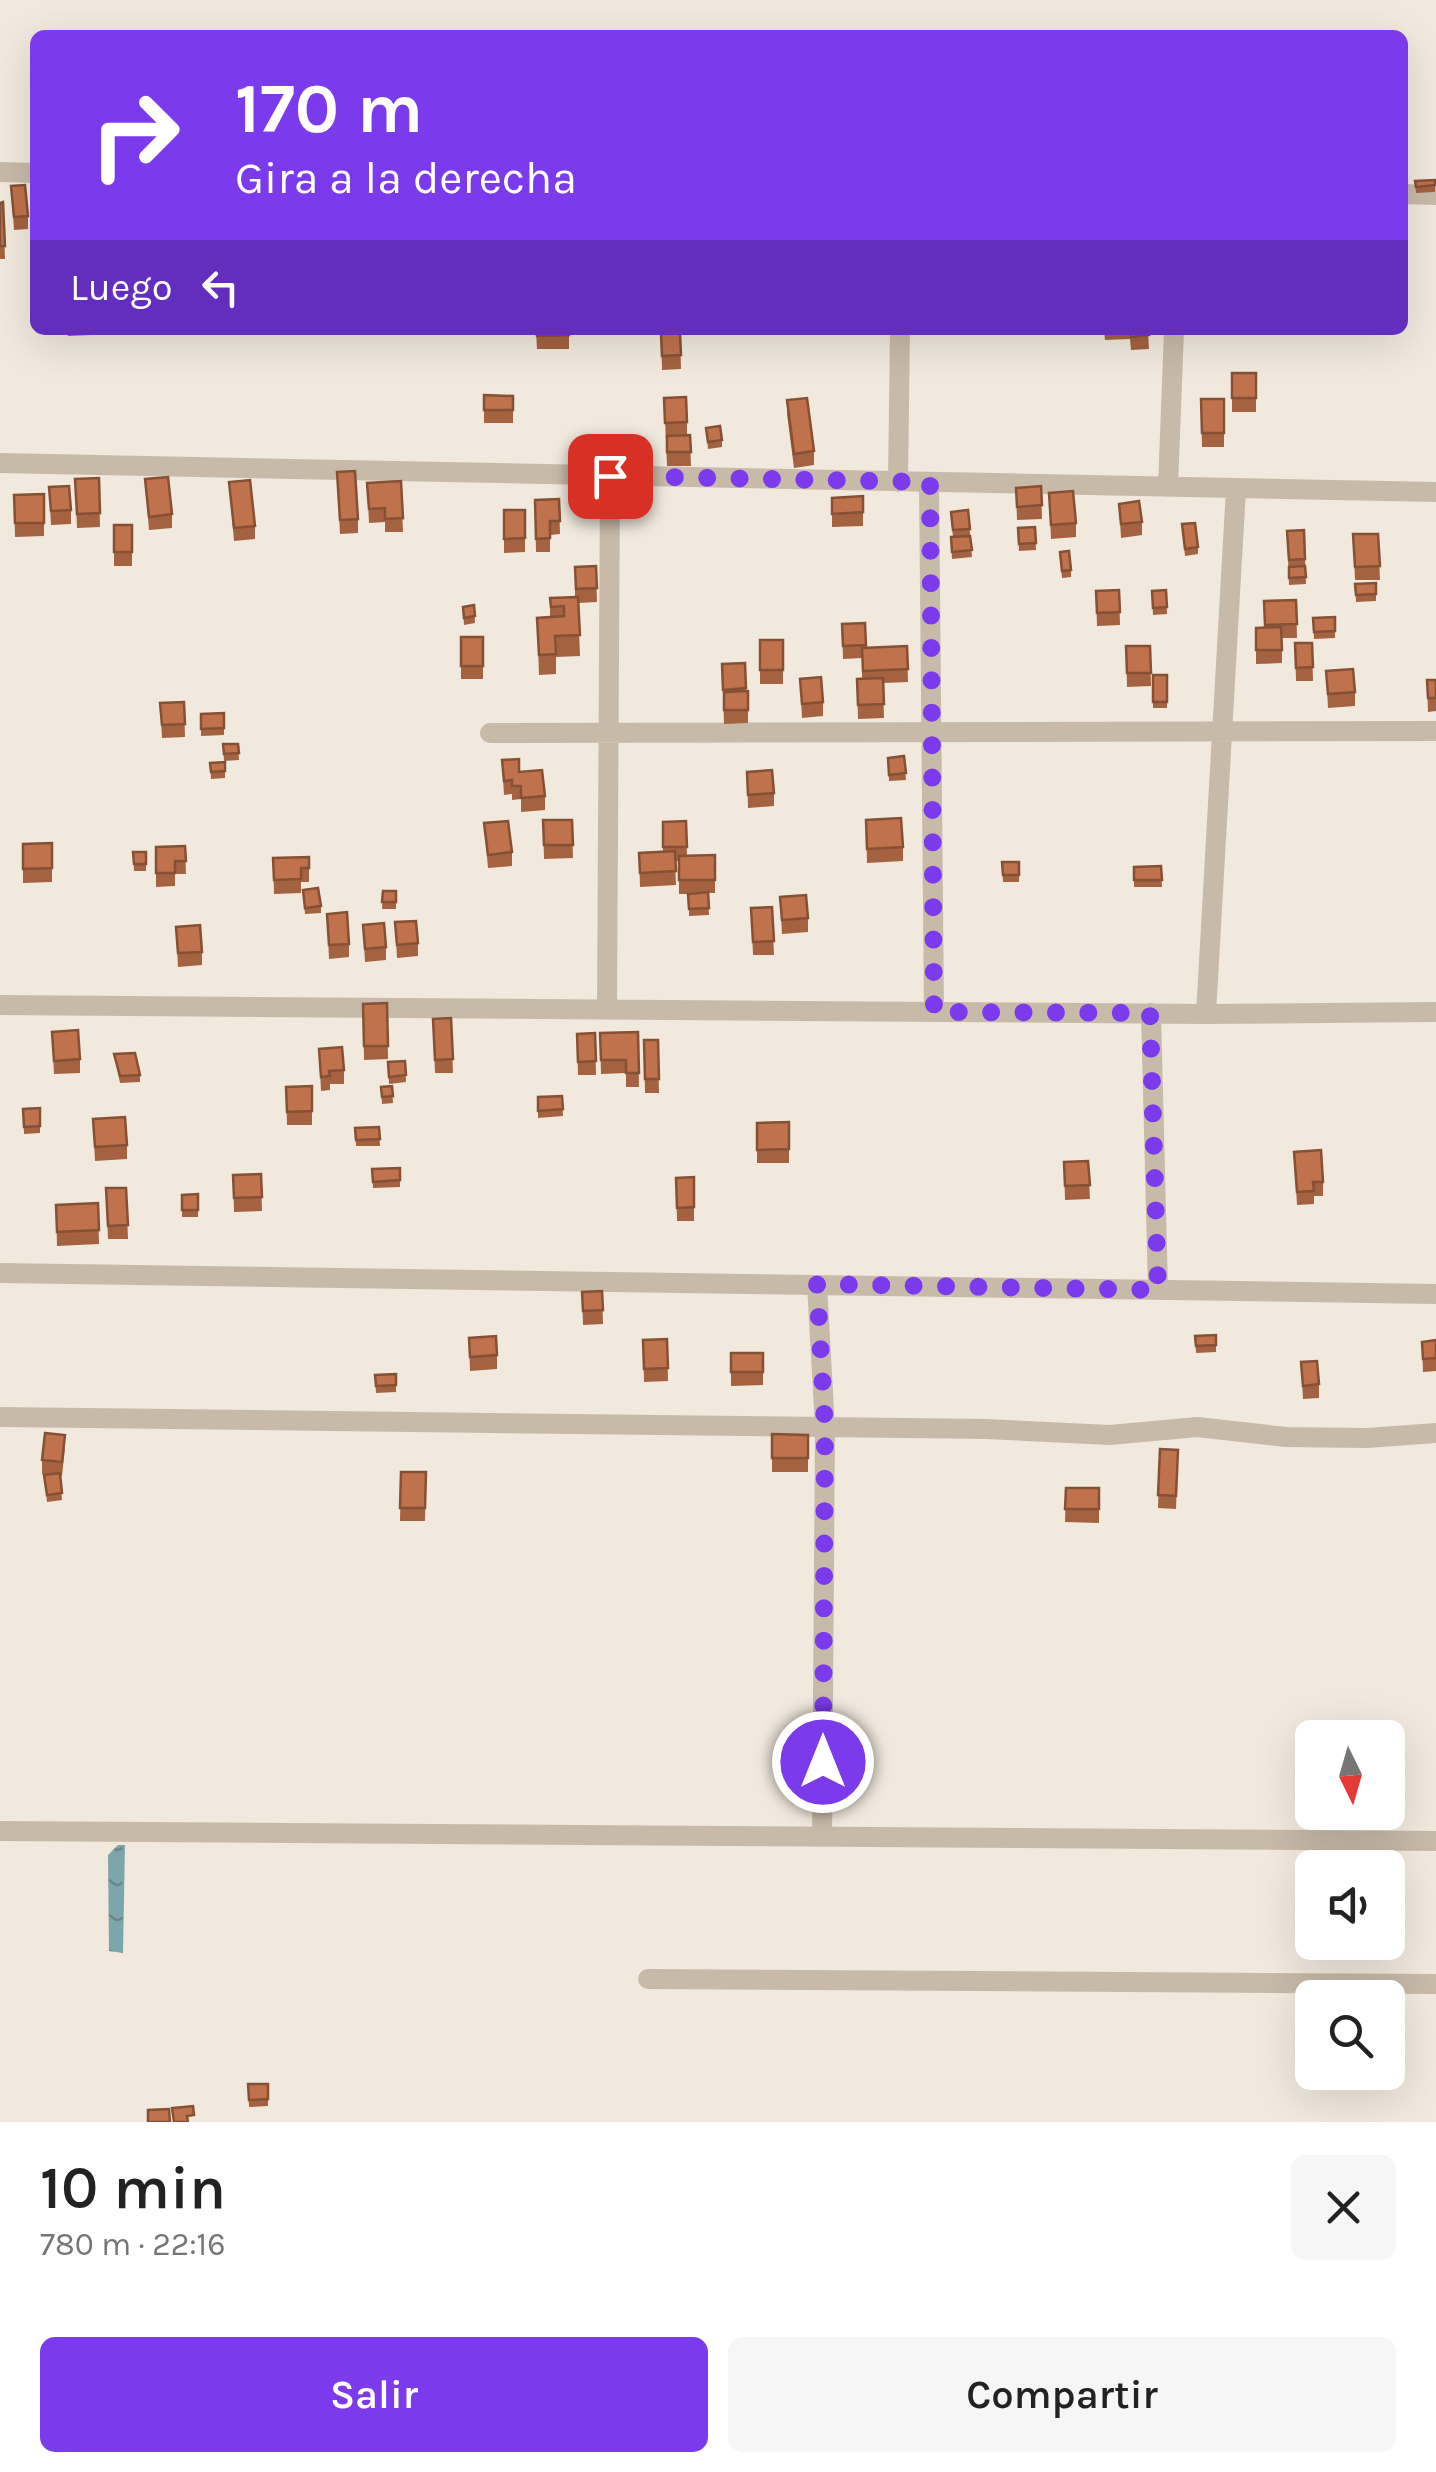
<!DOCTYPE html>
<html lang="es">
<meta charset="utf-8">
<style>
body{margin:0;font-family:Karla,sans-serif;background:#f6f6f6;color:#222;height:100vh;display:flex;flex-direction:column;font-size:38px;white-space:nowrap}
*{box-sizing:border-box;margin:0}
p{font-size:32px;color:#767676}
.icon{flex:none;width:55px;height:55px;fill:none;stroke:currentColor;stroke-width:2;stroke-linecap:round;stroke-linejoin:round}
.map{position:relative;height:2122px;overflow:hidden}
.side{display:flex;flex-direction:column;background:#fff;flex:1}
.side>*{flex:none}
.top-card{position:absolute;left:30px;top:30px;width:1378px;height:305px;border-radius:15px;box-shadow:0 10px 40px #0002;background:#7c3aed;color:#fff;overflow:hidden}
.needle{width:65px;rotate:175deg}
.tools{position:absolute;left:1295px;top:1720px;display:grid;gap:20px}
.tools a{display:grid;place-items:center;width:110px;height:110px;border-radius:15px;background:#fff;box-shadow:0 10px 40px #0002;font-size:50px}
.pin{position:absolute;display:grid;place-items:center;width:85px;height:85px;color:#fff;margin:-42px;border-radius:20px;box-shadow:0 5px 15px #0006}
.me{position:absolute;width:110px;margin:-55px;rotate:0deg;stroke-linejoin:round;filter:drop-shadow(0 0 8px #0008)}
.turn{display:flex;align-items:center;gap:35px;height:210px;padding:0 40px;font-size:45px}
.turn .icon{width:130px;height:130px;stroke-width:2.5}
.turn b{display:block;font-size:70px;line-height:85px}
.then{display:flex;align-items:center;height:95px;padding:0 40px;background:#0003;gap:20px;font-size:38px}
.round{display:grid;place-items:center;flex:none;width:105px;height:105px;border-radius:15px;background:#f6f6f6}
.head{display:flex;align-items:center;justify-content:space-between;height:170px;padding:0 40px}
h1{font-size:60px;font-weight:600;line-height:75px}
.primary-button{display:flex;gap:20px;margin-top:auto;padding:20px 40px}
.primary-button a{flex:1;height:115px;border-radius:15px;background:#7c3aed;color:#fff;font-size:40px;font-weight:600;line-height:115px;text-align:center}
.primary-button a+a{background:#f6f6f6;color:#222}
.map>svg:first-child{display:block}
.water{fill:url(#water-ripples)}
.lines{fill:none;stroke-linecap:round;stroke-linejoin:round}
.minor{stroke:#c8baa9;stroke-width:20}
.wall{fill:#a46241}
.building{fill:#bf724c;stroke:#865035;stroke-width:2.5}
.route{stroke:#7c3aed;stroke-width:18;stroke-dasharray:0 32.4}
</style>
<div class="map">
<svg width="1436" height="2122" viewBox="0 0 1436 2122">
<defs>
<pattern id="water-ripples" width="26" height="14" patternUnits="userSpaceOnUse" patternTransform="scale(2.5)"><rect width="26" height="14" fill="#7da6ac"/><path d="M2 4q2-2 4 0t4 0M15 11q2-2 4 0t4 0" fill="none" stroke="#67888c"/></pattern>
</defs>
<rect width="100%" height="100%" fill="#f1e9dd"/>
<path class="water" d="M 118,1845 L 125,1845 L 123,1953 L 109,1951 L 108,1855 Z"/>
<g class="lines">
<path class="minor" d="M 0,172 L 35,173
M 1402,194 L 1436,195
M 0,463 L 1436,492
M 898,482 L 900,330
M 929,482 L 934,1011
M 1168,487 L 1174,330
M 490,733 L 1436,731
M 0,1005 L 1206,1014 L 1236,489
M 607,1009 L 610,476
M 1151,1013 L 1158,1290
M 1206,1014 L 1436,1012
M 0,1273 L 1436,1294
M 817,1285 L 825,1427 L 822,1837
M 0,1417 L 986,1429 L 1110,1435 L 1197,1427 L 1286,1437 L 1367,1438 L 1436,1433
M 0,1831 L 1436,1841
M 648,1979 L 1436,1984"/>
</g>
<path class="wall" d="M 1435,180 L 1435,192 L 1416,193 L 1415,181 Z
M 11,186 L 28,216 L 28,229 L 14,230 Z
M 3,202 L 5,259 L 0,259 L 0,203 Z
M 67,330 L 91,330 L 91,335 L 68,336 Z
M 536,330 L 569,330 L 569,349 L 537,349 Z
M 1104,330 L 1148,330 L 1149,349 L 1131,350 L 1130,339 L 1105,340 Z
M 680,333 L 681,369 L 662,370 L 661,334 Z
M 1232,373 L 1256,373 L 1256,412 L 1232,412 Z
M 484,395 L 513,396 L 513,423 L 484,423 Z
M 664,398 L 687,422 L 687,435 L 690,435 L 691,466 L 667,466 Z
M 1201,399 L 1224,399 L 1224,447 L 1202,447 Z
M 787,400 L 814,451 L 814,465 L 794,468 L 787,414 Z
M 706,428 L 722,440 L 722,447 L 708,449 Z
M 337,472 L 358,519 L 358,533 L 340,534 Z
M 99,478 L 100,527 L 77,528 L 75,479 Z
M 145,479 L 172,514 L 172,528 L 149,530 Z
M 401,481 L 403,532 L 385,532 L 385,522 L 369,523 L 367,483 Z
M 229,482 L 255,526 L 255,539 L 234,541 Z
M 1041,486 L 1042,519 L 1017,520 L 1016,488 Z
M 49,487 L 71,510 L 71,524 L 51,525 Z
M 1049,493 L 1076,523 L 1076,537 L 1051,539 Z
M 44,494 L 44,536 L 15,537 L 14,495 Z
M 863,496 L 863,526 L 832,527 L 832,498 Z
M 559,499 L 560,534 L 550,535 L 550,552 L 536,552 L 535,500 Z
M 1119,504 L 1142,522 L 1142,535 L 1121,538 Z
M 504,510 L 525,510 L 525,552 L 504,553 Z
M 968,510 L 972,557 L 952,559 L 951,537 L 953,537 L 951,519 Z
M 1182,524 L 1198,547 L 1198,554 L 1185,556 Z
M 114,525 L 132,525 L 132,566 L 114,566 Z
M 1035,527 L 1036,550 L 1019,551 L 1018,528 Z
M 1304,530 L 1306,584 L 1289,585 L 1287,531 Z
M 1353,534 L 1378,534 L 1380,580 L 1355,580 Z
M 1060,552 L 1071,570 L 1071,577 L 1062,578 Z
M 596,566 L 597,602 L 578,603 L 580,656 L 556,657 L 556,674 L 539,675 L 537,618 L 550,617 L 550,598 L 575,597 L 575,567 Z
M 1376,583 L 1376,601 L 1356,602 L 1355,584 Z
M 1119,590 L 1120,625 L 1097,626 L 1096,591 Z
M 1166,590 L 1167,614 L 1153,615 L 1152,591 Z
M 1296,600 L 1297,638 L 1282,638 L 1282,663 L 1256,664 L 1256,628 L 1264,627 L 1264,601 Z
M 474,605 L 475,623 L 464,625 L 463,607 Z
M 1335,617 L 1335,638 L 1314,639 L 1313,618 Z
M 865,623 L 866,648 L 907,646 L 908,682 L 883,683 L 884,718 L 858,719 L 857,679 L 862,678 L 862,658 L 843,659 L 842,624 Z
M 461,637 L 483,637 L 483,679 L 461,679 Z
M 760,640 L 783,640 L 783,684 L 760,684 Z
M 1295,643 L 1312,643 L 1313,681 L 1296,681 Z
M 1126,646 L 1150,646 L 1151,686 L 1127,687 Z
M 745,663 L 746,691 L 748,691 L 748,723 L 724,724 L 722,664 Z
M 1326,671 L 1355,692 L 1355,706 L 1328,708 Z
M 1153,675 L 1167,675 L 1167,708 L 1153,708 Z
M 800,679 L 823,702 L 823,716 L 802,718 Z
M 1427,680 L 1436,680 L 1436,711 L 1428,712 Z
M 184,702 L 185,737 L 162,738 L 160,703 Z
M 224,713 L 224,735 L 201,736 L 201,714 Z
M 223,744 L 238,744 L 239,760 L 224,761 Z
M 904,756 L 906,780 L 889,781 L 888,758 Z
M 502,760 L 519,772 L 545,796 L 545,810 L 521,812 L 521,799 L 512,800 L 512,794 L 504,795 Z
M 225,762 L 225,778 L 211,779 L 210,763 Z
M 747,772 L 774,793 L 774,806 L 748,808 Z
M 543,820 L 572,820 L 573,858 L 544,859 Z
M 866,820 L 903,847 L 903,861 L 867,863 Z
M 686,821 L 687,855 L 715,855 L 715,893 L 708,893 L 709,915 L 689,916 L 689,894 L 679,894 L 679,861 L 675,861 L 676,885 L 640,887 L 639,853 L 663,852 L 663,822 Z
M 484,823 L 512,852 L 512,866 L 488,868 Z
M 52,843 L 52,882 L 23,883 L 23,844 Z
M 185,846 L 186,874 L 175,874 L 175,886 L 156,887 L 156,847 Z
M 133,852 L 146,852 L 146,871 L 134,871 Z
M 309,857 L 309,882 L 301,882 L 301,893 L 274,894 L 273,858 Z
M 1002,862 L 1019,862 L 1019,882 L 1003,882 Z
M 1161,866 L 1162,887 L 1134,887 L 1134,867 Z
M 303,890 L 321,906 L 321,913 L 305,914 Z
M 383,891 L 396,891 L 396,909 L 382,909 Z
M 780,897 L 808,918 L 808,932 L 782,934 Z
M 772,907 L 774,955 L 753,955 L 751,908 Z
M 327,914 L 349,944 L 349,957 L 329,959 Z
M 395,922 L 418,943 L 418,956 L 397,958 Z
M 363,925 L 386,947 L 386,960 L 365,962 Z
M 176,927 L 202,952 L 202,965 L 178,967 Z
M 387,1003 L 388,1059 L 364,1060 L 363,1004 Z
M 451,1018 L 453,1073 L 435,1073 L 433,1019 Z
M 52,1032 L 80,1059 L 80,1073 L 54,1074 Z
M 638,1032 L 639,1087 L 626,1087 L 626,1073 L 601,1074 L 600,1033 Z
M 595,1033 L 596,1075 L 578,1075 L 577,1034 Z
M 644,1040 L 658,1040 L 659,1093 L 645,1093 Z
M 319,1049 L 344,1070 L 344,1084 L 330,1084 L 330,1090 L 321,1091 Z
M 114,1054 L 140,1075 L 140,1082 L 120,1083 Z
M 405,1061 L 406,1082 L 389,1084 L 388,1062 Z
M 312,1086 L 312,1125 L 287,1125 L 286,1087 Z
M 392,1086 L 393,1103 L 382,1104 L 381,1087 Z
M 562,1096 L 563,1116 L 538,1118 L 538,1097 Z
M 40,1108 L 40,1133 L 24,1134 L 23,1109 Z
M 93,1119 L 127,1145 L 127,1159 L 95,1161 Z
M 789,1122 L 789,1163 L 757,1163 L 757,1123 Z
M 379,1127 L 380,1146 L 356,1146 L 355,1128 Z
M 1294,1152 L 1323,1182 L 1323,1196 L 1314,1196 L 1314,1204 L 1297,1205 Z
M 1088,1161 L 1090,1199 L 1065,1200 L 1064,1162 Z
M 400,1168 L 400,1187 L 373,1188 L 372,1169 Z
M 261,1174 L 262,1211 L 234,1212 L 233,1175 Z
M 694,1177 L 694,1221 L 677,1221 L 676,1178 Z
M 106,1188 L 126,1188 L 128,1239 L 108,1239 Z
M 198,1194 L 198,1217 L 182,1217 L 182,1195 Z
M 98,1203 L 99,1244 L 57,1246 L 56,1205 Z
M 602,1291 L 603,1324 L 583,1325 L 582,1292 Z
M 1216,1335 L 1216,1352 L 1196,1353 L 1195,1336 Z
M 469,1338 L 497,1355 L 497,1369 L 470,1371 Z
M 667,1339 L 668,1381 L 644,1382 L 643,1340 Z
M 1436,1340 L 1436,1371 L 1423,1372 L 1422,1342 Z
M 731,1353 L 763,1353 L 763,1385 L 731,1386 Z
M 1301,1362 L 1319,1384 L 1319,1398 L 1303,1399 Z
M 396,1374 L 396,1392 L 376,1393 L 375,1375 Z
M 772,1434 L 808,1435 L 808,1472 L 772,1472 Z
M 65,1448 L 62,1476 L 60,1475 L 62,1500 L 47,1502 L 44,1475 L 49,1474 L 42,1474 L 42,1460 Z
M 1160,1449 L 1178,1450 L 1176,1509 L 1158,1508 Z
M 401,1472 L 426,1472 L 425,1521 L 400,1521 Z
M 1066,1488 L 1099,1488 L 1099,1523 L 1065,1522 Z
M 248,2084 L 268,2084 L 268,2106 L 249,2107 Z"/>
<path class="building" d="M 1435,180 L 1435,185 L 1416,187 L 1415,181 Z
M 25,185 L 28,216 L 14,217 L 11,186 Z
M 3,202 L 5,246 L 0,246 L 0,203 Z
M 536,330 L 569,330 L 569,335 L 537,336 Z
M 1131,330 L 1148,330 L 1149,335 L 1131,337 Z
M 680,333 L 681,355 L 662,356 L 661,334 Z
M 1232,373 L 1256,373 L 1256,398 L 1232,398 Z
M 484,395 L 513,396 L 513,410 L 484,410 Z
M 686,397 L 687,422 L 665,423 L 664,398 Z
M 807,398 L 814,451 L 794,454 L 787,400 Z
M 1201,399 L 1224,399 L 1224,433 L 1202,433 Z
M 720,426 L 722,440 L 708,442 L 706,428 Z
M 690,435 L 691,452 L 667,452 L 667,436 Z
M 355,471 L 358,519 L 340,520 L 337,472 Z
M 168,477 L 172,514 L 149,517 L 145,479 Z
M 99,478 L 100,513 L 77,514 L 75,479 Z
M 250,480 L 255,526 L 234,528 L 229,482 Z
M 401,481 L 403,518 L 385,519 L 385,508 L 369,509 L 367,483 Z
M 69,486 L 71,510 L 51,511 L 49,487 Z
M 1041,486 L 1042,505 L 1017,507 L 1016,488 Z
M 1073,491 L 1076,523 L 1051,525 L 1049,493 Z
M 44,494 L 44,523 L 15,523 L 14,495 Z
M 863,496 L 863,512 L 832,514 L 832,498 Z
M 559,499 L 560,521 L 550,521 L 550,538 L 536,539 L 535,500 Z
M 1139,501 L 1142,522 L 1121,524 L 1119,504 Z
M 504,510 L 525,510 L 525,538 L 504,539 Z
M 968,510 L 970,529 L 953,530 L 951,512 Z
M 1195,523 L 1198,547 L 1185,549 L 1182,524 Z
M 114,525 L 132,525 L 132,552 L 114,552 Z
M 1035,527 L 1036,543 L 1019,544 L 1018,528 Z
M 1304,530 L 1305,559 L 1289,560 L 1287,531 Z
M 1353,534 L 1378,534 L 1380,566 L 1355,567 Z
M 970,536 L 972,550 L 952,552 L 951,537 Z
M 1069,551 L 1071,570 L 1062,571 L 1060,552 Z
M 596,566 L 597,588 L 576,589 L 575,567 Z
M 1305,566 L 1306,577 L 1289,578 L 1289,567 Z
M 1376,583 L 1376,594 L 1356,595 L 1355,584 Z
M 1119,590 L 1120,612 L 1097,613 L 1096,591 Z
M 1166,590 L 1167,607 L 1153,608 L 1152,591 Z
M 578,597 L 580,635 L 555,636 L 556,654 L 539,655 L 537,618 L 564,616 L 564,606 L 551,607 L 550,598 Z
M 1296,600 L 1297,624 L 1265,625 L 1264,601 Z
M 474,605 L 475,616 L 464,618 L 463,607 Z
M 1335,617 L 1335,631 L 1314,632 L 1313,618 Z
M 865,623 L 866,645 L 843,646 L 842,624 Z
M 1281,627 L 1282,650 L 1256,650 L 1256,628 Z
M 461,637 L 483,637 L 483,666 L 461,666 Z
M 760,640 L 783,640 L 783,670 L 760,670 Z
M 1295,643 L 1312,643 L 1313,667 L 1296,668 Z
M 907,646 L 908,669 L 863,671 L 862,648 Z
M 1126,646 L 1150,646 L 1151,673 L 1127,673 Z
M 745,663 L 746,688 L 723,690 L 722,664 Z
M 1353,669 L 1355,692 L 1328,694 L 1326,671 Z
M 1153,675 L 1167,675 L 1167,702 L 1153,702 Z
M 821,677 L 823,702 L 802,704 L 800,679 Z
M 883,678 L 884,704 L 858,705 L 857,679 Z
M 1427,680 L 1436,680 L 1436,698 L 1428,698 Z
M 748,691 L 748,710 L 724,710 L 724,692 Z
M 184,702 L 185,724 L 162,725 L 160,703 Z
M 224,713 L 224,728 L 201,729 L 201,714 Z
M 223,744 L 238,744 L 239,753 L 224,754 Z
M 904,756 L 906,773 L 889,775 L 888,758 Z
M 519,759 L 519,772 L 542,770 L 545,796 L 521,798 L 521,786 L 512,786 L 512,780 L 504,781 L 502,760 Z
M 225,762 L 225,771 L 211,772 L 210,763 Z
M 772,770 L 774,793 L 748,795 L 747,772 Z
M 901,818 L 903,847 L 867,849 L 866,820 Z
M 543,820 L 572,820 L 573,845 L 544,845 Z
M 508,821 L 512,852 L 488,855 L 484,823 Z
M 686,821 L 687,847 L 663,847 L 663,822 Z
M 52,843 L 52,868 L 23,869 L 23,844 Z
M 185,846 L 186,861 L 175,861 L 175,873 L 156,873 L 156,847 Z
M 675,851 L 676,871 L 640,873 L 639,853 Z
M 133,852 L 146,852 L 146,864 L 134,864 Z
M 715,855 L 715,880 L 679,880 L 679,856 Z
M 309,857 L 309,868 L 301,868 L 301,879 L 274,880 L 273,858 Z
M 1002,862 L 1019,862 L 1019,875 L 1003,875 Z
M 1161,866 L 1162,880 L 1134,880 L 1134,867 Z
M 318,888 L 321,906 L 305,908 L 303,890 Z
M 383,891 L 396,891 L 396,902 L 382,902 Z
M 708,892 L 709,908 L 689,909 L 688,894 Z
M 806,895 L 808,918 L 782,920 L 780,897 Z
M 772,907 L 774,941 L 753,942 L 751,908 Z
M 347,912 L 349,944 L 329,945 L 327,914 Z
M 416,921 L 418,943 L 397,945 L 395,922 Z
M 384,923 L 386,947 L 365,949 L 363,925 Z
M 200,925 L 202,952 L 178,953 L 176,927 Z
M 387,1003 L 388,1046 L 364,1046 L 363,1004 Z
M 451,1018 L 453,1059 L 435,1060 L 433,1019 Z
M 78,1030 L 80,1059 L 54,1061 L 52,1032 Z
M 638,1032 L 639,1073 L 626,1073 L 626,1060 L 601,1060 L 600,1033 Z
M 595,1033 L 596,1061 L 578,1062 L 577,1034 Z
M 644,1040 L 658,1040 L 659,1079 L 645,1079 Z
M 342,1047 L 344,1070 L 329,1071 L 330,1076 L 321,1077 L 319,1049 Z
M 135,1053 L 140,1075 L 120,1076 L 114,1054 Z
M 405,1061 L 406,1075 L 389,1077 L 388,1062 Z
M 312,1086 L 312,1111 L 287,1112 L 286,1087 Z
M 392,1086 L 393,1096 L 382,1097 L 381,1087 Z
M 562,1096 L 563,1109 L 538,1111 L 538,1097 Z
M 40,1108 L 40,1126 L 24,1127 L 23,1109 Z
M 125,1117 L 127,1145 L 95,1147 L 93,1119 Z
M 789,1122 L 789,1149 L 757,1150 L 757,1123 Z
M 379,1127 L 380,1139 L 356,1140 L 355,1128 Z
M 1321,1150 L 1323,1182 L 1313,1182 L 1314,1191 L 1297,1192 L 1294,1152 Z
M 1088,1161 L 1090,1185 L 1065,1186 L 1064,1162 Z
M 400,1168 L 400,1180 L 373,1182 L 372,1169 Z
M 261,1174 L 262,1197 L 234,1198 L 233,1175 Z
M 694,1177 L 694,1207 L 677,1208 L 676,1178 Z
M 106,1188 L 126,1188 L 128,1225 L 108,1226 Z
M 198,1194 L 198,1210 L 182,1210 L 182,1195 Z
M 98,1203 L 99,1230 L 57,1232 L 56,1205 Z
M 602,1291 L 603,1310 L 583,1311 L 582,1292 Z
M 1216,1335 L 1216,1345 L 1196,1346 L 1195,1336 Z
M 496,1336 L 497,1355 L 470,1357 L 469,1338 Z
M 667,1339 L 668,1368 L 644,1369 L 643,1340 Z
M 1436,1340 L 1436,1358 L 1423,1359 L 1422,1342 Z
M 731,1353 L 763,1353 L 763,1372 L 731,1372 Z
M 1317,1361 L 1319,1384 L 1303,1386 L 1301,1362 Z
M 396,1374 L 396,1385 L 376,1386 L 375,1375 Z
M 45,1433 L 65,1435 L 62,1462 L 42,1460 Z
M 772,1434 L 808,1435 L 808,1458 L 772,1458 Z
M 1160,1449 L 1178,1450 L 1176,1496 L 1158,1495 Z
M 401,1472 L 426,1472 L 425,1508 L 400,1508 Z
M 60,1473 L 62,1493 L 47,1495 L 44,1475 Z
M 1066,1488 L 1099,1488 L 1099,1509 L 1065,1509 Z
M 248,2084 L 268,2084 L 268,2099 L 249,2100 Z
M 193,2106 L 194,2115 L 187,2116 L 188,2122 L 174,2122 L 172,2108 Z
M 169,2109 L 170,2122 L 148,2122 L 148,2110 Z"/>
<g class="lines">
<path class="route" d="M 610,476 L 930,482 L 934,1012 L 1150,1013 L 1158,1290 L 817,1284 L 825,1427 L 823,1762"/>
</g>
</svg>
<div class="tools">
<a><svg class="needle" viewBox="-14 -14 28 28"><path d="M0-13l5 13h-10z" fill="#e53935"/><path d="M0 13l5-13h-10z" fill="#767676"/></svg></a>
<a><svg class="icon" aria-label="sound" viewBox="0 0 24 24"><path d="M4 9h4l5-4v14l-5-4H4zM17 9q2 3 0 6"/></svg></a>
<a><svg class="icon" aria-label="search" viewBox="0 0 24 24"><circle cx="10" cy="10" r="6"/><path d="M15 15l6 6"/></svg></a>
</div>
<div class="pin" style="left:610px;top:476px;background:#d93025"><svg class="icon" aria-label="arrive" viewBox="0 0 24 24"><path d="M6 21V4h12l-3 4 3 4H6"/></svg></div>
<svg class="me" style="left:823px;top:1762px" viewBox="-20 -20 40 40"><circle r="17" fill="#7c3aed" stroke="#fff" stroke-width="3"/><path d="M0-11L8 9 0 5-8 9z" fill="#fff"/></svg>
<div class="top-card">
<div class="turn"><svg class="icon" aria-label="right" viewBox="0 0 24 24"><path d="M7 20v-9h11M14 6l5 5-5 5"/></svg><div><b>170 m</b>Gira a la derecha</div></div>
<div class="then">Luego<svg class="icon" aria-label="left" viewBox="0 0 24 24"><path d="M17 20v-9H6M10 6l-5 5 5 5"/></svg></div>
</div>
</div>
<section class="side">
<div class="head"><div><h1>10 min</h1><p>780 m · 22:16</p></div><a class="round"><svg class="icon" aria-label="close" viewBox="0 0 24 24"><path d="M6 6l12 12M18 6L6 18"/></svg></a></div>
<div class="primary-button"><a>Salir</a><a>Compartir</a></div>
</section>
